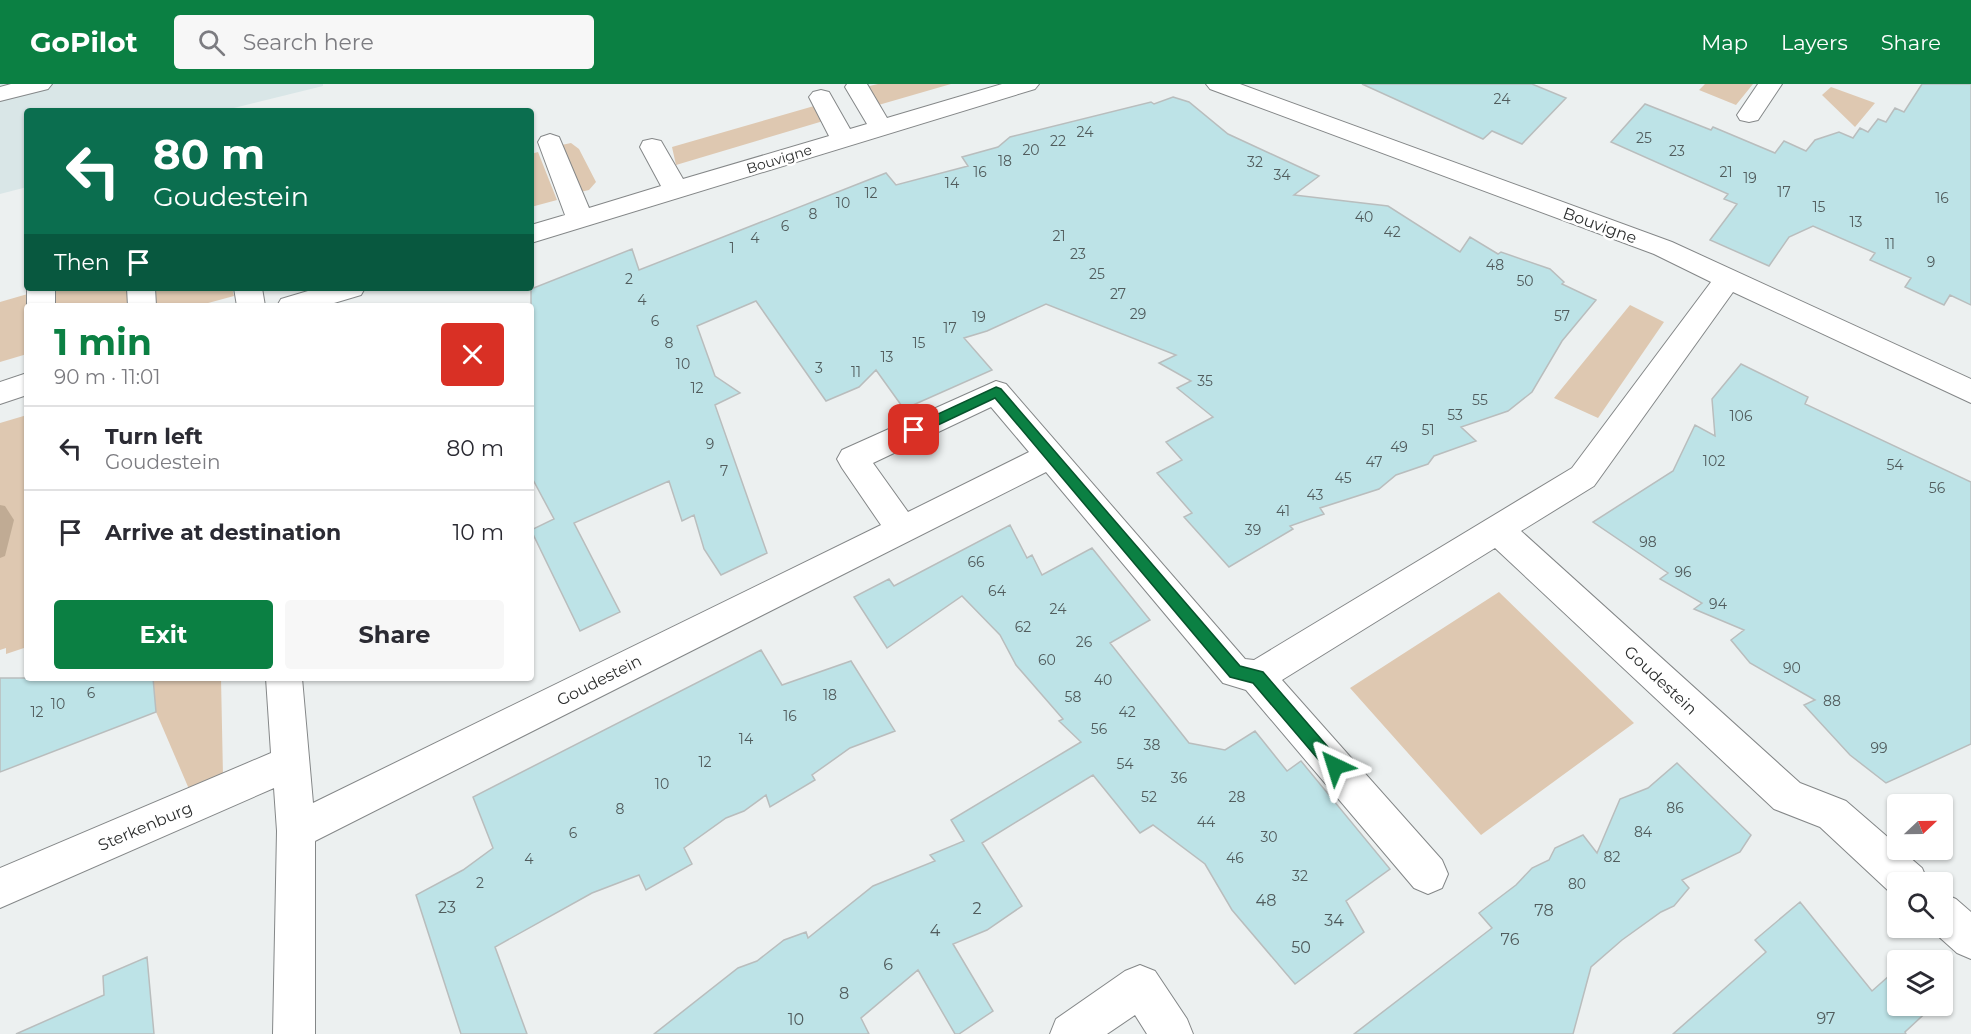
<!DOCTYPE html>
<meta charset="utf-8">
<style>
body{margin:0;font-family:Montserrat,sans-serif;background:#f7f7f7;color:#2b2b33;height:100vh;display:flex;flex-direction:column;font-size:22px;white-space:nowrap}
*{box-sizing:border-box;margin:0}
p{font-size:20px;color:#7c7c81}
.icon{flex:none;width:33px;height:33px;fill:none;stroke:currentColor;stroke-width:2;stroke-linecap:round;stroke-linejoin:round}
.map{position:relative;flex:1;overflow:hidden}
.sheet{position:absolute;left:24px;top:219px;width:510px;height:378px;display:flex;flex-direction:column;background:#fff;border-radius:6px;box-shadow:0 2px 4px #0004}
.sheet>*{flex:none}
.hud{position:absolute;left:24px;top:24px;width:510px;height:183px;border-radius:6px;box-shadow:0 2px 4px #0004;background:#0b6e4f;color:#fff;overflow:hidden}
.needle{width:39px;rotate:68deg}
.fabs{position:absolute;left:1887px;top:710px;display:grid;gap:12px}
.fabs a{display:grid;place-items:center;width:66px;height:66px;border-radius:6px;background:#fff;box-shadow:0 2px 4px #0004;font-size:30px}
.pin{position:absolute;display:grid;place-items:center;width:51px;height:51px;color:#fff;margin:-26px;border-radius:12px;box-shadow:0 3px 9px #0006}
.me{position:absolute;width:66px;margin:-33px;rotate:319deg;stroke-linejoin:round;filter:drop-shadow(0 0 4px #0008)}
.turn{display:flex;align-items:center;gap:21px;height:126px;padding:0 30px;font-size:27px}
.turn .icon{width:78px;height:78px;stroke-width:2.5}
.turn b{display:block;font-size:42px;line-height:51px}
.then{display:flex;align-items:center;height:57px;padding:0 30px;background:#0003;gap:12px;font-size:22px}
.round{display:grid;place-items:center;flex:none;width:63px;height:63px;border-radius:6px;background:#f7f7f7}
.head{display:flex;align-items:center;justify-content:space-between;height:102px;padding:0 30px}
h1{font-size:36px;font-weight:700;line-height:45px;color:#0b8043}
.button{display:flex;gap:12px;margin-top:auto;padding:12px 30px}
.button a{flex:1;height:69px;border-radius:6px;background:#0b8043;color:#fff;font-size:24px;font-weight:700;line-height:69px;text-align:center}
.button a+a{background:#f7f7f7;color:#2b2b33}
ul{padding:0;list-style:none}
li{display:flex;align-items:center;gap:18px;height:84px;padding:0 30px;border-top:2px solid #e1e1e2}
li div{flex:1}
li b{display:block;font-size:22px}
li em{font-style:normal}
header{display:flex;align-items:center;gap:36px;box-sizing:border-box;height:84px;padding:0 30px;background:#0b8043;color:#fff}
header strong{font-size:28px}
nav{display:flex;gap:33px;margin-inline-start:auto;font-size:21px}
.search{width:420px;height:54px;background:#f7f7f7;display:flex;align-items:center;gap:15px;box-sizing:border-box;padding:0 21px;border-radius:6px;color:#7c7c81;font-size:22px}
.map>svg:first-child{display:block}
.built{fill:#d9e6e7}
.green{fill:#dec8b1}
.forest{fill:#c0ab94}
.building{fill:#bde3e7;stroke:#b9bdbd;stroke-width:1.5}
.lines{fill:none;stroke-linecap:round;stroke-linejoin:round}
.minor-casing{stroke:#848788;stroke-width:2}
.minor{fill:#fff;fill-rule:evenodd}
.route{fill:#0b8043;stroke:#07532c;stroke-width:1.5}
.labels{text-anchor:middle;stroke-width:5;stroke-linejoin:round;paint-order:stroke}
.number-label{font-size:14px;fill:#515c5d}
.far-street-label{font-size:14px;fill:#2d2f2f;stroke:#fff}
.street-label{font-size:16px;fill:#2d2f2f;stroke:#fff}
.near-number-label{font-size:16px;fill:#515c5d}
</style>
<header>
<strong>GoPilot</strong>
<div class="search"><svg class="icon" aria-label="search" viewBox="0 0 24 24"><circle cx="10" cy="10" r="6"/><path d="M15 15l6 6"/></svg>Search here</div>
<nav><a>Map</a><a>Layers</a><a>Share</a></nav>
</header>
<div class="map">
<svg width="1971" height="950" viewBox="0 0 1971 950">
<rect width="100%" height="100%" fill="#ecf0f0"/>
<path class="built" d="M 0,0 L 323,0 L 323,2 L 222,27 L 27,27 L 27,103 L 0,110 Z"/>
<path class="green" d="M 878,0 L 951,0 L 875,22 L 865,3 Z
M 1705,0 L 1753,0 L 1736,21 L 1699,6 Z
M 1831,3 L 1875,19 L 1855,43 L 1822,11 Z
M 821,20 L 830,35 L 676,81 L 672,63 Z
M 571,59 L 579,65 L 596,98 L 589,106 L 576,109 L 557,62 Z
M 538,68 L 557,116 L 531,123 L 531,70 Z
M 54,204 L 133,204 L 134,222 L 55,222 Z
M 154,204 L 232,204 L 234,212 L 197,222 L 155,222 Z
M 31,209 L 27,222 L 27,270 L 0,278 L 0,218 Z
M 1630,221 L 1664,238 L 1598,334 L 1554,314 Z
M 27,331 L 27,563 L 6,570 L 6,564 L 0,566 L 0,339 Z
M 1499,508 L 1634,639 L 1481,751 L 1350,604 Z
M 153,594 L 221,594 L 223,692 L 189,705 L 156,628 Z"/>
<path class="forest" d="M 0,421 L 5,422 L 14,436 L 5,472 L 0,474 Z"/>
<path class="building" d="M 1362,0 L 1532,0 L 1566,14 L 1522,60 L 1492,47 L 1483,55 Z
M 1922,0 L 1971,0 L 1971,221 L 1950,211 L 1944,221 L 1905,203 L 1911,194 L 1870,176 L 1875,169 L 1813,142 L 1789,153 L 1769,182 L 1710,156 L 1737,120 L 1724,115 L 1728,110 L 1611,58 L 1645,20 L 1711,46 L 1713,43 L 1775,69 L 1784,57 L 1806,67 L 1815,56 L 1839,48 L 1853,54 L 1860,44 L 1868,48 L 1878,35 L 1886,38 L 1895,24 L 1904,28 Z
M 1173,13 L 1189,18 L 1228,50 L 1319,92 L 1294,111 L 1388,122 L 1460,168 L 1470,153 L 1498,170 L 1501,168 L 1550,185 L 1564,198 L 1562,200 L 1596,216 L 1562,257 L 1532,308 L 1508,327 L 1461,343 L 1476,357 L 1434,372 L 1428,380 L 1396,391 L 1379,405 L 1320,424 L 1324,430 L 1290,442 L 1293,445 L 1229,483 L 1184,433 L 1192,429 L 1157,389 L 1182,376 L 1166,358 L 1213,333 L 1177,304 L 1191,297 L 1159,279 L 1176,271 L 1046,220 L 987,247 L 964,254 L 992,286 L 904,325 L 876,286 L 859,303 L 826,317 L 756,217 L 697,242 L 715,292 L 740,309 L 715,321 L 767,469 L 721,491 L 704,465 L 694,431 L 682,437 L 669,397 L 574,439 L 620,528 L 580,547 L 531,446 L 554,435 L 531,392 L 531,205 L 632,165 L 639,186 L 886,89 L 896,101 L 968,82 L 962,73 L 998,63 L 1010,53 L 1151,18 L 1154,20 Z
M 1741,280 L 1808,313 L 1805,320 L 1971,398 L 1971,660 L 1886,699 L 1850,671 L 1804,621 L 1815,616 L 1750,579 L 1731,556 L 1744,546 L 1694,525 L 1702,519 L 1660,495 L 1668,489 L 1593,438 L 1673,387 L 1695,341 L 1715,352 L 1712,315 Z
M 1010,441 L 1027,474 L 1032,471 L 1042,491 L 1092,464 L 1150,536 L 1110,559 L 1189,659 L 1225,666 L 1255,647 L 1287,687 L 1301,677 L 1390,785 L 1346,817 L 1364,848 L 1295,900 L 1232,826 L 1205,780 L 1153,741 L 1140,749 L 1093,691 L 982,759 L 1022,822 L 987,846 L 953,860 L 993,927 L 959,950 L 955,950 L 918,886 L 861,934 L 869,950 L 654,950 L 738,884 L 757,877 L 784,856 L 806,848 L 808,854 L 873,802 L 935,777 L 930,771 L 964,757 L 951,736 L 1081,658 L 1059,637 L 1063,635 L 1016,581 L 1000,551 L 962,512 L 887,564 L 854,513 L 889,495 L 894,502 Z
M 761,566 L 782,601 L 851,577 L 895,647 L 850,664 L 812,691 L 815,696 L 770,723 L 766,711 L 744,727 L 726,734 L 684,764 L 692,780 L 646,806 L 639,791 L 592,809 L 495,863 L 527,950 L 461,950 L 416,811 L 463,786 L 493,764 L 473,713 Z
M 0,594 L 153,594 L 156,628 L 0,688 Z
M 1677,679 L 1751,751 L 1740,768 L 1682,796 L 1689,804 L 1674,822 L 1661,828 L 1622,856 L 1591,883 L 1573,950 L 1354,950 L 1492,844 L 1479,829 L 1516,801 L 1532,784 L 1549,776 L 1555,764 L 1583,751 L 1597,769 L 1620,715 L 1648,704 Z
M 1800,818 L 1872,907 L 1898,884 L 1898,921 L 1934,921 L 1905,948 L 1906,950 L 1673,950 L 1766,868 L 1755,856 Z
M 147,873 L 154,950 L 16,950 L 104,911 L 103,892 Z"/>
<g class="lines">
<g class="minor-casing">
<path id="minor" d="M 11,0 L 52,0 L 48,5 L 0,17 L 0,3 Z
M 847,0 L 867,0 L 887,34 L 1002,0 L 1039,0 L 1035,5 L 531,159 L 531,141 L 565,131 L 538,58 L 541,53 L 550,50 L 559,53 L 589,124 L 661,102 L 640,63 L 643,57 L 652,55 L 661,57 L 683,95 L 829,52 L 809,13 L 813,8 L 821,6 L 829,8 L 850,45 L 867,40 L 845,3 Z
M 1206,0 L 1240,0 L 1672,158 L 1971,295 L 1971,319 L 1733,208 L 1594,402 L 1521,447 L 1800,699 L 1846,717 L 1898,762 L 1898,765 L 1900,765 L 1922,784 L 1928,798 L 1898,798 L 1898,813 L 1894,812 L 1820,743 L 1774,725 L 1495,464 L 1282,596 L 1442,776 L 1448,790 L 1442,804 L 1428,810 L 1414,804 L 1246,606 L 1223,599 L 1046,388 L 315,757 L 315,950 L 273,950 L 277,747 L 274,704 L 0,824 L 0,784 L 271,669 L 266,594 L 302,594 L 313,719 L 881,441 L 842,384 L 837,375 L 842,366 L 996,297 L 1006,300 L 1245,575 L 1254,576 L 1572,384 L 1711,198 L 1654,170 L 1210,5 ZM 991,323 L 1029,368 L 908,428 L 873,379 Z
M 1758,0 L 1782,0 L 1758,36 L 1749,38 L 1740,36 L 1737,31 Z
M 27,204 L 55,204 L 55,222 L 27,222 Z
M 127,204 L 155,204 L 156,222 L 128,222 Z
M 234,204 L 262,204 L 265,222 L 237,222 Z
M 318,204 L 365,204 L 361,211 L 324,222 L 277,222 L 281,215 Z
M 27,289 L 27,311 L 0,320 L 0,298 Z
M 1942,809 L 1956,815 L 1971,828 L 1971,875 L 1957,869 L 1928,843 L 1942,843 Z
M 1140,881 L 1155,887 L 1187,935 L 1193,950 L 1147,950 L 1135,931 L 1107,950 L 1050,950 L 1056,935 L 1125,887 Z"/>
</g>
<use href="#minor" class="minor"/>
</g>
<path class="route" d="M 996,303 L 1001,305 L 1240,582 L 1263,588 L 1340,677 L 1343,682 L 1340,688 L 1335,690 L 1329,688 L 1253,599 L 1230,593 L 995,314 L 919,350 L 910,350 L 908,346 L 910,343 Z"/>
<g class="labels">
<g class="number-label">
<text x="1502" y="20">24</text>
<text x="1085" y="53">24</text>
<text x="1644" y="59">25</text>
<text x="1058" y="62">22</text>
<text x="1031" y="71">20</text>
<text x="1677" y="72">23</text>
<text x="1005" y="82">18</text>
<text x="1255" y="83">32</text>
<text x="980" y="93">16</text>
<text x="1726" y="93">21</text>
<text x="1282" y="96">34</text>
<text x="1750" y="99">19</text>
<text x="952" y="104">14</text>
<text x="1784" y="113">17</text>
<text x="871" y="114">12</text>
<text x="1942" y="119">16</text>
<text x="843" y="124">10</text>
<text x="1819" y="128">15</text>
<text x="813" y="135">8</text>
<text x="1364" y="138">40</text>
<text x="1856" y="143">13</text>
<text x="785" y="147">6</text>
<text x="1392" y="153">42</text>
<text x="1059" y="157">21</text>
<text x="755" y="159">4</text>
<text x="1890" y="165">11</text>
<text x="732" y="169">1</text>
<text x="1078" y="175">23</text>
<text x="1931" y="183">9</text>
<text x="1495" y="186">48</text>
<text x="1097" y="195">25</text>
<text x="629" y="200">2</text>
<text x="1525" y="202">50</text>
<text x="1118" y="215">27</text>
<text x="642" y="221">4</text>
<text x="1138" y="235">29</text>
<text x="1562" y="237">57</text>
<text x="979" y="238">19</text>
<text x="655" y="242">6</text>
<text x="950" y="249">17</text>
<text x="669" y="264">8</text>
<text x="919" y="264">15</text>
<text x="887" y="278">13</text>
<text x="683" y="285">10</text>
<text x="819" y="289">3</text>
<text x="856" y="293">11</text>
<text x="1205" y="302">35</text>
<text x="697" y="309">12</text>
<text x="1480" y="321">55</text>
<text x="1455" y="336">53</text>
<text x="1741" y="337">106</text>
<text x="1428" y="351">51</text>
<text x="710" y="365">9</text>
<text x="1399" y="368">49</text>
<text x="1714" y="382">102</text>
<text x="1374" y="383">47</text>
<text x="1895" y="386">54</text>
<text x="724" y="392">7</text>
<text x="1343" y="399">45</text>
<text x="1937" y="409">56</text>
<text x="1315" y="416">43</text>
<text x="1283" y="432">41</text>
<text x="1253" y="451">39</text>
<text x="1648" y="463">98</text>
<text x="976" y="483">66</text>
<text x="1683" y="493">96</text>
<text x="997" y="512">64</text>
<text x="1718" y="525">94</text>
<text x="1058" y="530">24</text>
<text x="1023" y="548">62</text>
<text x="1084" y="563">26</text>
<text x="1047" y="581">60</text>
<text x="1792" y="589">90</text>
<text x="1103" y="601">40</text>
<text x="91" y="614">6</text>
<text x="830" y="616">18</text>
<text x="1073" y="618">58</text>
<text x="1832" y="622">88</text>
<text x="58" y="625">10</text>
<text x="37" y="633">12</text>
<text x="1127" y="633">42</text>
<text x="790" y="637">16</text>
<text x="1099" y="650">56</text>
<text x="746" y="660">14</text>
<text x="1152" y="666">38</text>
<text x="1879" y="669">99</text>
<text x="705" y="683">12</text>
<text x="1125" y="685">54</text>
<text x="1179" y="699">36</text>
<text x="662" y="705">10</text>
<text x="1149" y="718">52</text>
<text x="1237" y="718">28</text>
<text x="1675" y="729">86</text>
<text x="620" y="730">8</text>
<text x="1206" y="743">44</text>
<text x="1643" y="753">84</text>
<text x="573" y="754">6</text>
<text x="1269" y="758">30</text>
<text x="1612" y="778">82</text>
<text x="1235" y="779">46</text>
<text x="529" y="780">4</text>
<text x="1300" y="797">32</text>
<text x="480" y="804">2</text>
<text x="1577" y="805">80</text>
</g>
<g class="far-street-label">
<text transform="translate(779 75) rotate(-17)" y="5">Bouvigne</text>
</g>
<g class="street-label">
<text transform="translate(1600 141) rotate(20)" y="6">Bouvigne</text>
<text transform="translate(599 596) rotate(-27)" y="6">Goudestein</text>
<text transform="translate(1661 596) rotate(43)" y="6">Goudestein</text>
<text transform="translate(145 742) rotate(-23)" y="6">Sterkenburg</text>
</g>
<g class="near-number-label">
<text x="1266" y="822">48</text>
<text x="447" y="829">23</text>
<text x="977" y="830">2</text>
<text x="1544" y="832">78</text>
<text x="1334" y="842">34</text>
<text x="935" y="852">4</text>
<text x="1510" y="861">76</text>
<text x="1301" y="869">50</text>
<text x="888" y="886">6</text>
<text x="844" y="915">8</text>
<text x="1826" y="940">97</text>
<text x="796" y="941">10</text>
</g>
</g>
</svg>
<div class="fabs">
<a><svg class="needle" viewBox="-14 -14 28 28"><path d="M0-13l5 13h-10z" fill="#e53935"/><path d="M0 13l5-13h-10z" fill="#7c7c81"/></svg></a>
<a><svg class="icon" aria-label="search" viewBox="0 0 24 24"><circle cx="10" cy="10" r="6"/><path d="M15 15l6 6"/></svg></a>
<a><svg class="icon" aria-label="layers" viewBox="0 0 24 24"><path d="M12 4l9 5-9 5-9-5zM3 14l9 5 9-5"/></svg></a>
</div>
<div class="pin" style="left:914px;top:346px;background:#d93025"><svg class="icon" aria-label="arrive" viewBox="0 0 24 24"><path d="M6 21V4h12l-3 4 3 4H6"/></svg></div>
<svg class="me" style="left:1335px;top:682px" viewBox="-20 -20 40 40"><path d="M0-17L14 15 0 8-14 15z" fill="#0b8043" stroke="#fff" stroke-width="4"/></svg>
<div class="hud">
<div class="turn"><svg class="icon" aria-label="left" viewBox="0 0 24 24"><path d="M17 20v-9H6M10 6l-5 5 5 5"/></svg><div><b>80 m</b>Goudestein</div></div>
<div class="then">Then<svg class="icon" aria-label="arrive" viewBox="0 0 24 24"><path d="M6 21V4h12l-3 4 3 4H6"/></svg></div>
</div>
<section class="sheet">
<div class="head"><div><h1>1 min</h1><p>90 m · 11:01</p></div><a class="round" style="background:#d93025;color:#fff"><svg class="icon" aria-label="close" viewBox="0 0 24 24"><path d="M6 6l12 12M18 6L6 18"/></svg></a></div>
<ul>
<li><svg class="icon" aria-label="left" viewBox="0 0 24 24"><path d="M17 20v-9H6M10 6l-5 5 5 5"/></svg><div><b>Turn left</b><p>Goudestein</p></div><em>80 m</em></li>
<li><svg class="icon" aria-label="arrive" viewBox="0 0 24 24"><path d="M6 21V4h12l-3 4 3 4H6"/></svg><div><b>Arrive at destination</b></div><em>10 m</em></li>
</ul>
<div class="button"><a>Exit</a><a>Share</a></div>
</section>
</div>
